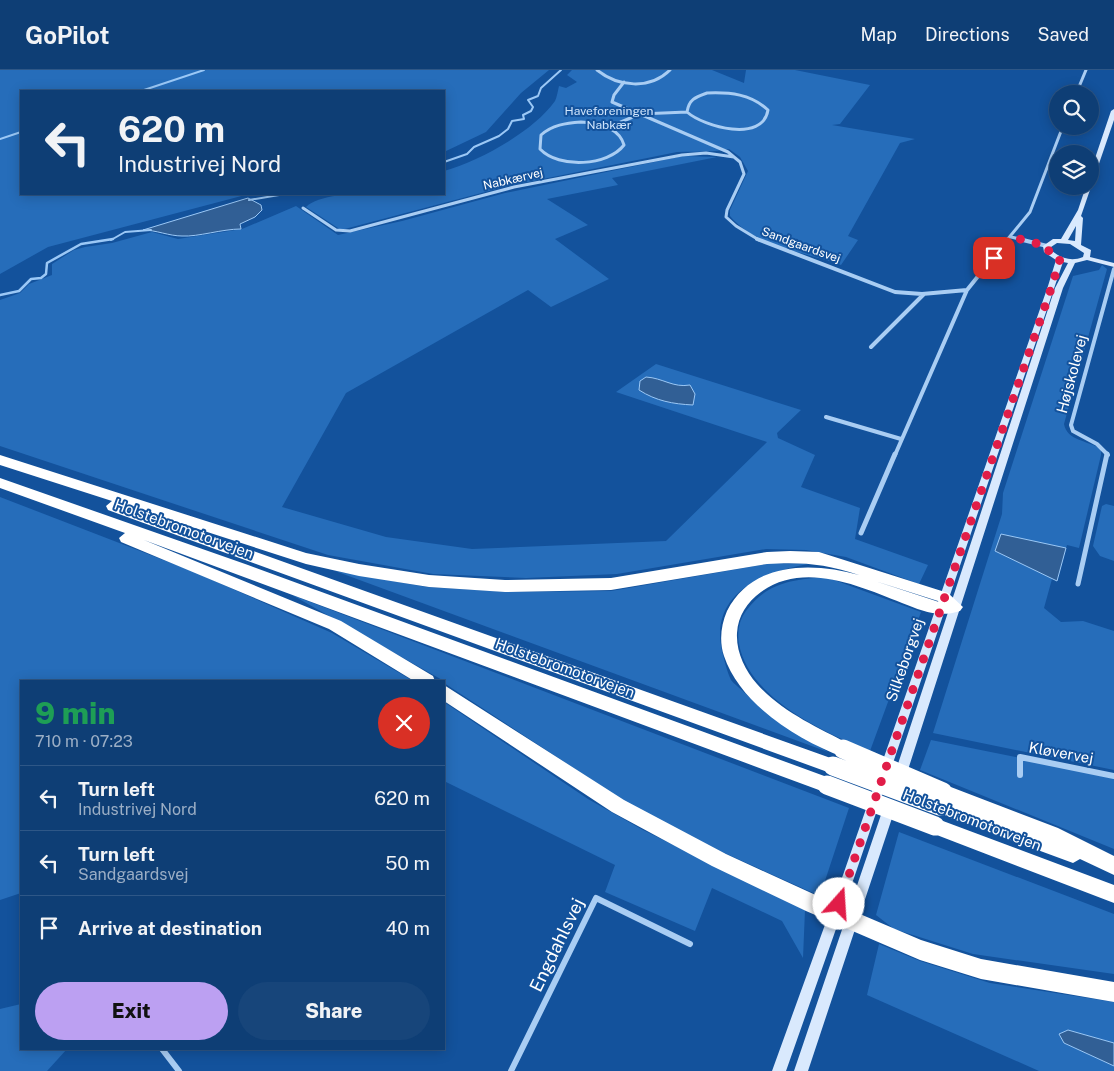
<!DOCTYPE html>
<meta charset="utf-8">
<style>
body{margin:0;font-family:"Public Sans",sans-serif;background:#17457a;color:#f1f3f6;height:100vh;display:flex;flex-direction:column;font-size:19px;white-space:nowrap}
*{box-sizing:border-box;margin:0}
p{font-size:16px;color:#9baec5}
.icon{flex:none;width:28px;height:28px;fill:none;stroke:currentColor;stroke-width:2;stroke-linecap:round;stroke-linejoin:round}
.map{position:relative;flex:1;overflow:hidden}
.drawer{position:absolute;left:20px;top:610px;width:425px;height:370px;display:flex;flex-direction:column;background:#0e3e75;border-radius:0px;box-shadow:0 2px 12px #0003,0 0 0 1px #2e5787}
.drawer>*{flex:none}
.guide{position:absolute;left:20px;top:20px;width:425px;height:105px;border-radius:0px;box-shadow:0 2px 12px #0003,0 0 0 1px #2e5787;background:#0e3e75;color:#f1f3f6;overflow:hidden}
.controls{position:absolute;left:1049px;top:15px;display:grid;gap:10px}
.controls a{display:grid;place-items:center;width:50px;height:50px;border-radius:50%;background:#0e3e75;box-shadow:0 2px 12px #0003,0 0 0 1px #2e5787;font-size:25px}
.pin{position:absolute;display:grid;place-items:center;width:42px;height:42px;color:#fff;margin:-21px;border-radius:10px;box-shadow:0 2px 8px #0006}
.me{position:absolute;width:55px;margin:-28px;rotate:19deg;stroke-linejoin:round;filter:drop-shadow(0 0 4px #0008)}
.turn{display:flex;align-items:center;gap:18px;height:105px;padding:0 15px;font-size:22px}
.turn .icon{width:65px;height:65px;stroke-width:2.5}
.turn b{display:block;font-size:35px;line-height:42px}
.round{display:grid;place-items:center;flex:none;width:52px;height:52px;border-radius:26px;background:#17457a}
.head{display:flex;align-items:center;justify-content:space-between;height:85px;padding:0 15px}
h1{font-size:30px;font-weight:800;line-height:38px;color:#1e9e55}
.primary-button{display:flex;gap:10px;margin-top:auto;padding:10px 15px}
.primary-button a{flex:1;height:58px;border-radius:30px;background:#bca0f2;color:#111;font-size:20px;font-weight:800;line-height:58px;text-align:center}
.primary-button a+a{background:#17457a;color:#f1f3f6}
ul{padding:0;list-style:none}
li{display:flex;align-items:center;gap:15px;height:65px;padding:0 15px;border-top:1px solid #2e5787}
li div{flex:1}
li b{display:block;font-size:19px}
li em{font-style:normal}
header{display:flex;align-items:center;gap:30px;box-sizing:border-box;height:70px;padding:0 25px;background:#0e3e75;border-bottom:1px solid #2e5787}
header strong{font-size:24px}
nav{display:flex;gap:28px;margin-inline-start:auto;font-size:18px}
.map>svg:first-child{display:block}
.green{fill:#266dba}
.water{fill:#315f95;stroke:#9bc8f6}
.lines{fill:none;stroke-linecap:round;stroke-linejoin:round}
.stream-far1{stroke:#9bc8f6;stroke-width:2}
.stream{stroke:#9bc8f6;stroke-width:2.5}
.street-far3{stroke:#a9cdf3;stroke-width:3}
.street-far2{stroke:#a9cdf3;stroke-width:4}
.street-far1{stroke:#a9cdf3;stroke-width:5}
.street{stroke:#a9cdf3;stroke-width:6}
.secondary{fill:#d9e9fd;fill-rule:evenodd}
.highway{fill:#fff;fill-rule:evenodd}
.highway-bridge{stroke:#fff;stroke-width:19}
.route{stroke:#e11d48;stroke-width:9;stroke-dasharray:0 16.2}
.labels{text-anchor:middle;stroke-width:4;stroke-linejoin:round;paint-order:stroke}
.far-park-label{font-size:12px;fill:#d1e6fd;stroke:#13529c}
.far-street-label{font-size:12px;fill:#fff;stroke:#13529c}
.street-label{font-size:15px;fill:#fff;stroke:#13529c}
.near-street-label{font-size:18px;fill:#fff;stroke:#13529c}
</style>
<header>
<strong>GoPilot</strong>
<nav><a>Map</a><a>Directions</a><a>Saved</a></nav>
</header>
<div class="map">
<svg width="1114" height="1001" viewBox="0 0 1114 1001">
<rect width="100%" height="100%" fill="#13529c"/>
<path class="green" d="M 0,0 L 549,0 L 521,23 L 486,62 L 444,82 L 444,21 L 21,21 L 21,124 L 249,124 L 48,177 L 0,204 Z
M 572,0 L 712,0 L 744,13 L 746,0 L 795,0 L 870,15 L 840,54 L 832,55 L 915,69 L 900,73 L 848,166 L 858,170 L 841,195 C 805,182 756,177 730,146 L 730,140 L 748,101 L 740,87 L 729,79 C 712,83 695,81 677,82 L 508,116 L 341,160 L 306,137 C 326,117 413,124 444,124 L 444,101 C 479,91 533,62 555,31 C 557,27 558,20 559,16 L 566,18 L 577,12 L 567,5 Z
M 683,86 L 717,87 L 612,108 L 618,115 L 547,129 L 588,155 L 555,169 L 609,209 L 551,237 L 528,220 L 346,323 L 282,437 L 386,467 L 472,479 L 666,471 L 767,372 L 616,322 L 656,294 L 801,340 L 777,363 L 778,368 L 815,385 L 801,417 L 860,438 L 855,469 L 928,495 L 919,514 L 846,487 L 806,480 L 766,479 L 617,504 L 526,508 L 433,504 L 328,485 L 0,376 L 0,230 L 20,223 L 29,214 L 52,205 L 52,194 L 74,180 L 85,177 L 112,173 L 152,162 L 178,169 L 242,159 L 296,136 L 338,165 L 402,151 L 505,123 Z
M 1102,195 L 1107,199 L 1064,354 C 1067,371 1087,370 1101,379 L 1101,385 L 1079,478 L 1067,475 L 1057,511 L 1052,509 L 1044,538 L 1061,552 L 1083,551 L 1114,561 L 1114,700 L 933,663 L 1002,444 L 1003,423 L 1073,206 L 1099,200 Z
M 0,427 L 192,501 L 332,563 L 413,611 L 21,611 L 21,823 L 0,830 Z
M 1106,434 L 1114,436 L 1114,491 L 1100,486 L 1093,476 L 1102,436 Z
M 772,493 L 809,494 C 763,502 709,523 722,581 C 724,589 727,602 731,610 C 734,614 741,619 745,623 C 770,648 798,664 828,682 L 335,501 L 427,517 L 509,522 L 611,521 Z
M 826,507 L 921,542 L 870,681 C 823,662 749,628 739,574 C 737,563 739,550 746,541 C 768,512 791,510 826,507 Z
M 292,525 L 849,738 L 820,826 L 720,781 L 624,731 L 444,613 L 444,611 Z
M 444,632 L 588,729 L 643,760 L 805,840 L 803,888 L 782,851 L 712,818 L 695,861 L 605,822 L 615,795 L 444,711 Z
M 931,670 L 1114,707 L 1114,779 L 920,700 Z
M 899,762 L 1114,844 L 1114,904 L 973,884 L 894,859 L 876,845 Z
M 879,874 L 920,891 L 990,913 L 1114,932 L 1114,973 L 1068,960 L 1064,973 L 1114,996 L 1114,1001 L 1039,1001 L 867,925 Z
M 21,934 L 21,979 L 67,979 L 47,1001 L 0,1001 L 0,939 Z"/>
<path class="water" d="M 248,128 L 261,135 L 262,140 L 255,147 L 240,154 L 241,159 C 222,159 198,167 182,166 C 169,166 156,160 143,160 Z
M 646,307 C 663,308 673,318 690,315 L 695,324 L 693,335 C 673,334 656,331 639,320 L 640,311 Z
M 1001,464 L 1066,478 L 1057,511 L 995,481 Z
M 1068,960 L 1114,973 L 1114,996 L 1064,973 L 1059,964 Z"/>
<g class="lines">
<path class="stream-far1" d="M 141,21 L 204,0
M 0,69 L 21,62
M 444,92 L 467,84 L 474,77 L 499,66 L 508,59 L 512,51 L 524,49 L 523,45 L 531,41 L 533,37 L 528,30 L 538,26 L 541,18 L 561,0
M 249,130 L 285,124
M 111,170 L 125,162 L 151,160"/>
<path class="stream" d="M 0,225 L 19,221 L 31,209 L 41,208 L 46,204 L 47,193 L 81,174 L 113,169"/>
<path class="street-far3" d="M 597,0 C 618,17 650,20 670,0
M 624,12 L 614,25 L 612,32 L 728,82 L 740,92 L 744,104 L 727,140 L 726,147 L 736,156 L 759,170
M 707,23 C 730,22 751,24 768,40 C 763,73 704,57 687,42 C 689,29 696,27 707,23 Z
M 1076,24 L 1086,0
M 581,52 C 599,53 619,57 624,75 C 608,96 559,99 540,79 L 541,65 C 552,55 566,53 581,52 Z
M 609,57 L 640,44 L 687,42
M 303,138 L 336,160 L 350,161 L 514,117 L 682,85 L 706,83 L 734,87
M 1011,167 L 1024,170
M 1007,170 L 1030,142 L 1063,56"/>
<path class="street-far2" d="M 757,169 L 895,222 L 922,224 L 967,220
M 1019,169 L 1047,176
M 871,277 L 924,224
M 826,347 L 901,369
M 895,385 L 967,220 L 1008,169
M 1108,385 L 1097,374 L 1073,361 L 1071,355 L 1114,199"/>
<path class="street-far1" d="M 861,463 L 895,384
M 1078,514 L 1107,384"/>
<path class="street" d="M 1020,705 L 1020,687 L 1114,706
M 162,979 L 179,1001
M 511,1001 L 596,828 L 690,874"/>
<path class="secondary" d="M 1114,39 L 1114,50 L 1081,146 L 1083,148 L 1081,175 L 1091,180 L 1090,187 L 1114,193 L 1114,197 L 1087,190 L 1075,193 L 1063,218 L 906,706 L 904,710 L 900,711 L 896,710 L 894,706 L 1055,218 L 1068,193 L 1063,192 L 855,805 L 786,1001 L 772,1001 L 843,805 L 1048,216 L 1056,190 L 1044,182 L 1043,176 L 1053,169 L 1061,169 L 1078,140 L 1086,116 L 1090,116 L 1090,103 L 1111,41 ZM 1076,156 L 1075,171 L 1068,170 ZM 1057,173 L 1070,174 L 1084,183 L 1083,187 C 1071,192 1060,188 1051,180 L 1051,177 Z
M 890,731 L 894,732 L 896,736 L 808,1001 L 794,1001 L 884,736 L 886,732 Z"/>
<path class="highway" d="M 0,385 L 306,483 L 359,494 L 429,505 L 505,510 L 611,508 L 767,482 L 790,481 L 819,482 L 948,523 L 963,537 L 960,541 C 939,548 922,541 902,533 C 859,516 804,491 761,522 C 747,532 738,546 737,563 C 736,582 745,600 757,614 C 782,642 817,657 849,674 L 852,679 L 849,684 L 843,687 C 797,670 740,634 724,586 C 719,571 721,555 727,541 C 752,491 813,492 859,505 C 825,494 803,492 767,494 L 611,520 L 505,522 L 429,517 L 359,506 L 306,494 L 136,439 L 839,691 L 842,696 L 839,701 L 833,704 L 108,440 L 106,436 L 112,431 L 0,395 ZM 875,511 L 938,531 L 939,532 Z
M 0,408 L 248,495 L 827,707 L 833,709 L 836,715 L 833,721 L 827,723 L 144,470 L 341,551 L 433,606 L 435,611 L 414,611 L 329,559 L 121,472 L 119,468 L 125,463 L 0,418 Z
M 444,615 L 624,730 L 726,784 L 820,827 L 921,870 L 981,889 L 1114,912 L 1114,932 L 981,909 L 920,890 L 806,841 L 712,796 L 612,742 L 444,631 Z
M 943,714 L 1058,758 L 1114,786 L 1114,805 L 1080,789 L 1073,793 L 934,742 L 931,736 L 934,730 L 938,728 L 934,722 L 937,716 Z
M 935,748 L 1114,815 L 1114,833 L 929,762 L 926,756 L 929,750 Z"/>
<path class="highway-bridge" d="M 843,679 L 943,722
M 833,696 L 940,736
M 827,715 L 935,756"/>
</g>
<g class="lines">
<path class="route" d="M 839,834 L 1052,216 L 1060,189 L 1050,184 L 1047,176 L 1012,167 L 994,188"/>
</g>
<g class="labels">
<g class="far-park-label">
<text x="609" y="45">Haveforeningen<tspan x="609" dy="14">Nabkær</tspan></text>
</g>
<g class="far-street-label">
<text transform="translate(513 109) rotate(-13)" y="4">Nabkærvej</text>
<text transform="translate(801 175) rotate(20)" y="4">Sandgaardsvej</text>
</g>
<g class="street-label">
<text transform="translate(1072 304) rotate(-75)" y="5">Højskolevej</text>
<text transform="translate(184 459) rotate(20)" y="5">Holstebromotorvejen</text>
<text transform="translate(905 590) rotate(-71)" y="5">Silkeborgvej</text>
<text transform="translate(565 598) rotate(20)" y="5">Holstebromotorvejen</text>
<text transform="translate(1061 683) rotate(10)" y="5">Kløvervej</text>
<text transform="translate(972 750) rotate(21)" y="5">Holstebromotorvejen</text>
</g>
<g class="near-street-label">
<text transform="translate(557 875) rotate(-64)" y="6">Engdahlsvej</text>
</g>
</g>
</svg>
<div class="controls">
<a><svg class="icon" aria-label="search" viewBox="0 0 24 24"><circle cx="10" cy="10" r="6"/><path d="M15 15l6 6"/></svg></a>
<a><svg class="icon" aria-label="layers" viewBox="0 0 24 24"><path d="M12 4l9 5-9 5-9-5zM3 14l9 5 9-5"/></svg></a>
</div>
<div class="pin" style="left:994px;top:188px;background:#d93025"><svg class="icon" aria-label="arrive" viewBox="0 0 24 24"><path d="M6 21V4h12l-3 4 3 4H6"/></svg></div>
<svg class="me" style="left:839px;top:834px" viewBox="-20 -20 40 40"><circle r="19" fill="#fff"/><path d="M0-13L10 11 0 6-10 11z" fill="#e11d48"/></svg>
<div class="guide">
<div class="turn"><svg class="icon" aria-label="left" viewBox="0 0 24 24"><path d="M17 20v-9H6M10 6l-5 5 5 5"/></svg><div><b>620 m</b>Industrivej Nord</div></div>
</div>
<section class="drawer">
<div class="head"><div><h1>9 min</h1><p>710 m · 07:23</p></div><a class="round" style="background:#d93025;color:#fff"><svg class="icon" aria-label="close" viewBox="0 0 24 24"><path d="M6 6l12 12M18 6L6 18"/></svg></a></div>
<ul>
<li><svg class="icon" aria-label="left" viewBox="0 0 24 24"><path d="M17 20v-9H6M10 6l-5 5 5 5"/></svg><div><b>Turn left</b><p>Industrivej Nord</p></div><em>620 m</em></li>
<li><svg class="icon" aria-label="left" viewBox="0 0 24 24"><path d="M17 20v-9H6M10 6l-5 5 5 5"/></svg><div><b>Turn left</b><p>Sandgaardsvej</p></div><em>50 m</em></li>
<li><svg class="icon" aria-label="arrive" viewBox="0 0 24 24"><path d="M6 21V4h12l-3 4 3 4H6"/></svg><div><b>Arrive at destination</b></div><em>40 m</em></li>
</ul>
<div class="primary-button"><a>Exit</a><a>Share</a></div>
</section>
</div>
